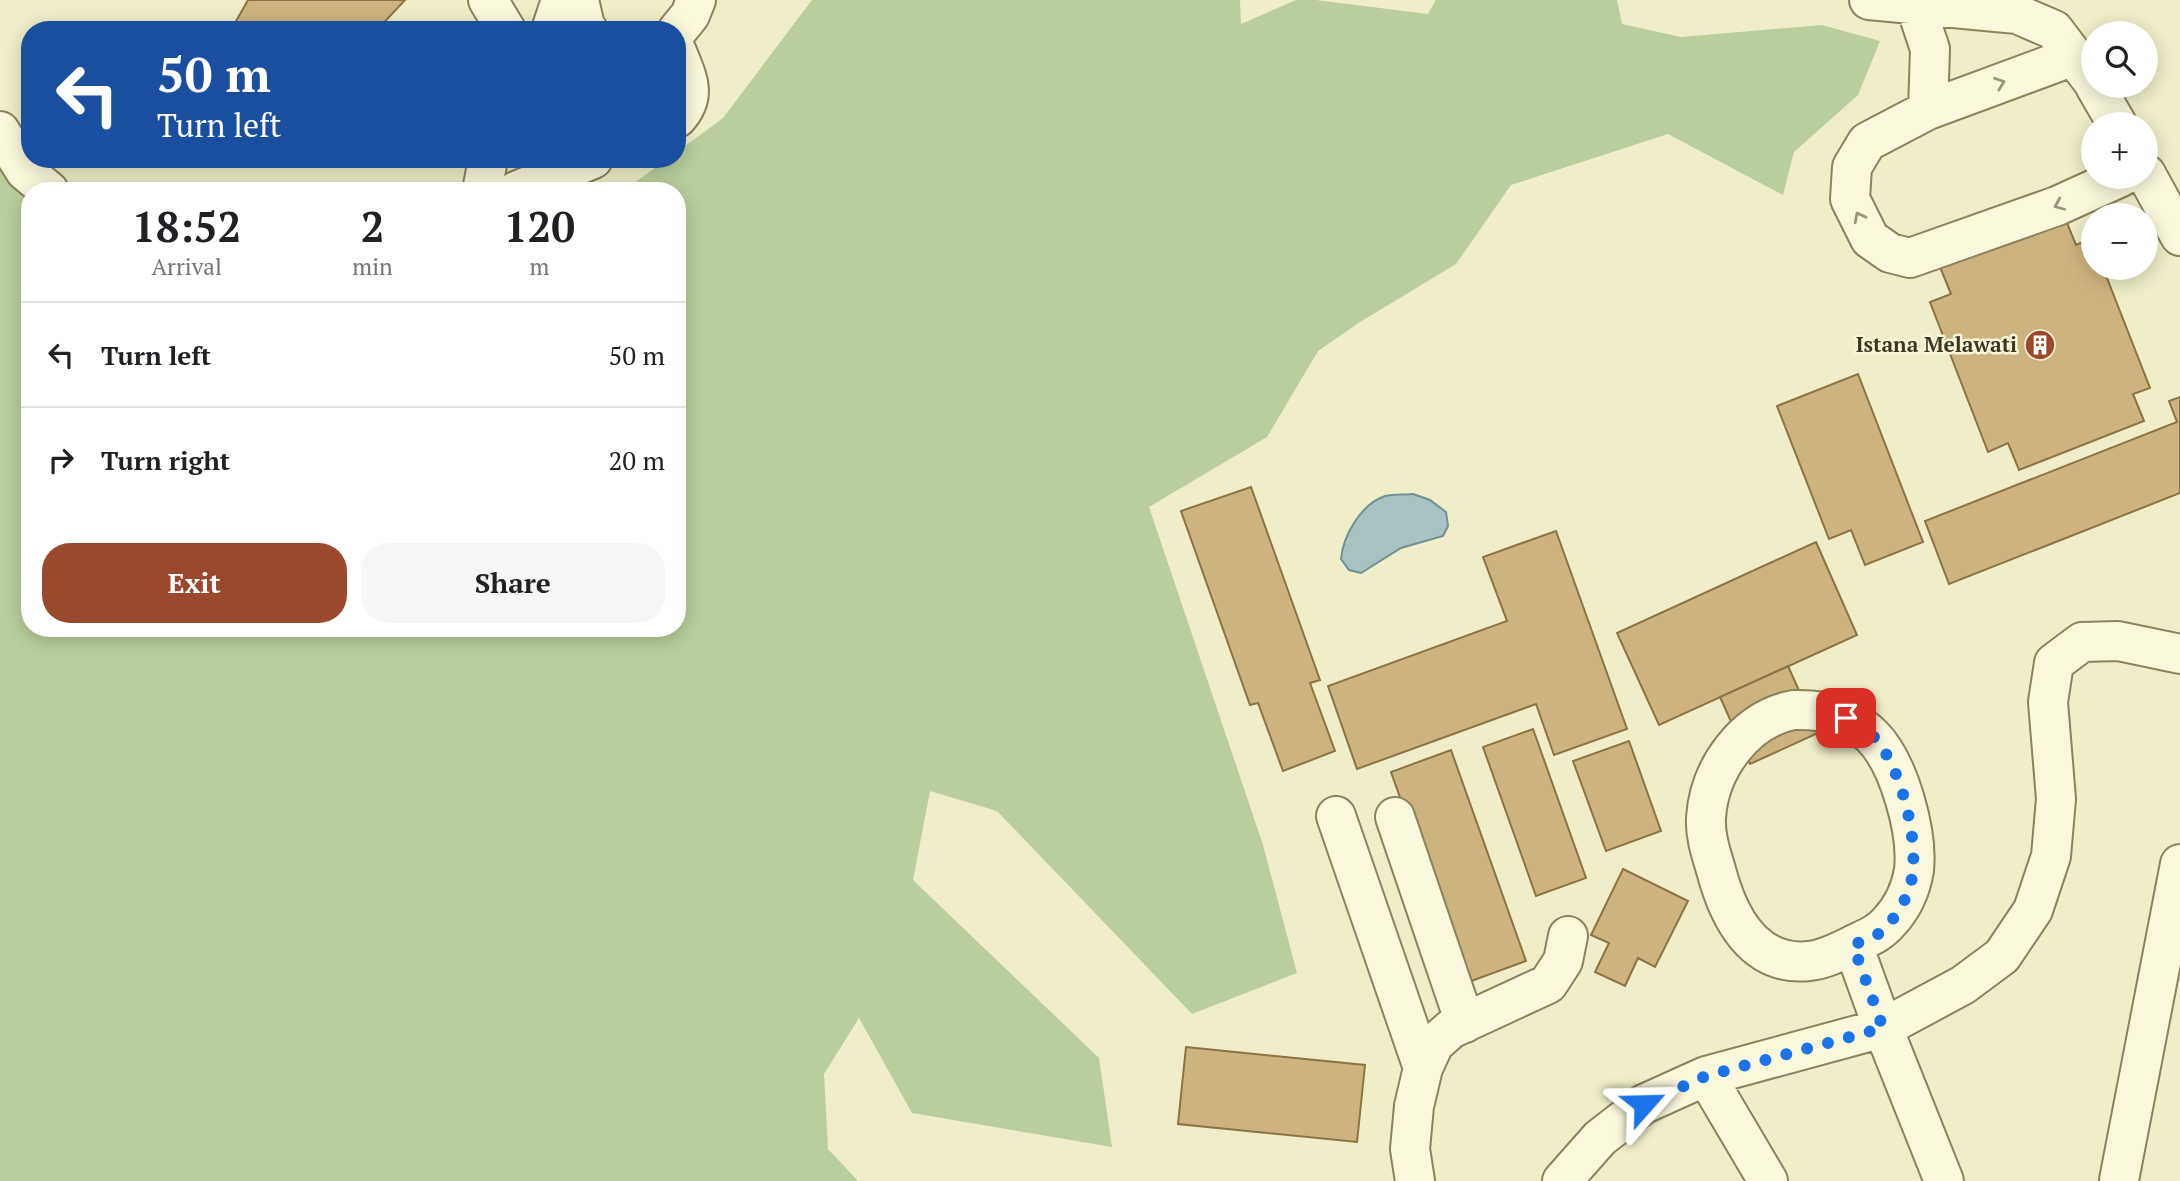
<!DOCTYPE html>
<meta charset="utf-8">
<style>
body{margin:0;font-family:"PT Serif",serif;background:#f6f6f6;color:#202124;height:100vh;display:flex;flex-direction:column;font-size:26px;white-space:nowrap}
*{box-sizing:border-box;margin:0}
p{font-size:23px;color:#757577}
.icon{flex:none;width:38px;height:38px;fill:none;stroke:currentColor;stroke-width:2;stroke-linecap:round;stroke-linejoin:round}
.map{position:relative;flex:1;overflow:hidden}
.details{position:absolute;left:21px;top:182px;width:665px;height:455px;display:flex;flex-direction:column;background:#fff;border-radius:28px;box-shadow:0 4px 18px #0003}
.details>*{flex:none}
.banner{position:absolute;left:21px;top:21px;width:665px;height:147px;border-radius:28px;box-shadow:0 4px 18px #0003;background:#1a4fa0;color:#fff;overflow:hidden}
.buttons{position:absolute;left:2081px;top:21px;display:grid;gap:14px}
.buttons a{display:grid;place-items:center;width:77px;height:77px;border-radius:50%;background:#fff;box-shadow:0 4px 18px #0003;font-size:35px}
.pin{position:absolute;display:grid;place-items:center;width:60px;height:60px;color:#fff;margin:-30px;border-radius:14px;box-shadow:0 4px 10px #0006}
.me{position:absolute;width:77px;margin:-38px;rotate:65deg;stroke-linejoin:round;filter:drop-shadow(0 0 5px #0008)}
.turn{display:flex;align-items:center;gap:24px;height:147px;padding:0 21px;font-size:32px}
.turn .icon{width:91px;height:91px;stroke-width:2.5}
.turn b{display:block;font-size:49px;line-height:60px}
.eta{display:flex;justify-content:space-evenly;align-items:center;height:119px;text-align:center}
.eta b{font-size:42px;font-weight:700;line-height:49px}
.primary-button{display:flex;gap:14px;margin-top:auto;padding:14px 21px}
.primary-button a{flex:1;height:80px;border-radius:28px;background:#9b492c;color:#fff;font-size:28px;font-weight:700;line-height:80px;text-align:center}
.primary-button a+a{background:#f6f6f6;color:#202124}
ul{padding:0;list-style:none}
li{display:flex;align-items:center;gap:21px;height:105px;padding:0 21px;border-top:2px solid #e0e0e0}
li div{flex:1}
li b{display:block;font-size:26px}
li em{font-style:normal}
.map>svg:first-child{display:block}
.green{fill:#bace9b}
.water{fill:#a9c3c3;stroke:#6f9192;stroke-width:2}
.building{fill:#cdb47e;stroke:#8b7342;stroke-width:2}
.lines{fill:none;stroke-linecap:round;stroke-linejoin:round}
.minor-casing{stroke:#8c825c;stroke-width:42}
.minor{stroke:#f9f8dc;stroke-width:38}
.oneway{stroke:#9a967e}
.route{stroke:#1a73e8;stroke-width:12;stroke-dasharray:0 21.6}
.labels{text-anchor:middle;stroke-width:5;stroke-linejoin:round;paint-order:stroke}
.poi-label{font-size:21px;font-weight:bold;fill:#3c3520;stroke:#f6f6d8;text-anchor:end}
</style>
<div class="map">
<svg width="2180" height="1181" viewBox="0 0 2180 1181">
<rect width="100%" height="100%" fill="#efeec8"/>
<path class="green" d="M 812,0 L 1240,0 L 1241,24 L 1296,0 L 1316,0 L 1428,14 L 1436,0 L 1617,0 L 1622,24 L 1681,37 L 1822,25 L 1880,41 L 1858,95 L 1794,152 L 1783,195 L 1668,134 L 1511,185 L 1456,264 L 1360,322 L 1318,351 L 1267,437 L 1149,507 L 1263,845 L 1297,973 L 1192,1014 L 997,811 L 930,791 L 913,880 L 1099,1058 L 1112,1147 L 912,1113 L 859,1018 L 824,1074 L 828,1149 L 858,1181 L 0,1181 L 0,160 L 30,191 L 30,628 L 677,628 L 677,191 L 623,191 L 667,159 L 677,159 L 677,152 L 723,118 Z"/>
<path class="water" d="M 1413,494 L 1430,500 L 1446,512 L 1448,526 L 1443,536 L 1401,548 L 1361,573 L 1349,570 L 1341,559 C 1343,536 1361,504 1385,496 C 1393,494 1404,495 1413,494 Z"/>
<path class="building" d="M 248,0 L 405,0 L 377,30 L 231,30 Z
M 2065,218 L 2076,245 L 2092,238 L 2093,268 L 2103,268 L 2150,388 L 2133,394 L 2144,421 L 2019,470 L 2008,443 L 1988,452 L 1930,302 L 1951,294 L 1940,267 Z
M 1858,374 L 1923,542 L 1865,565 L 1851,530 L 1829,539 L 1777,406 Z
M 2180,397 L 2180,493 L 1949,584 L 1925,521 L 2177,422 L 2169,401 Z
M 1251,487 L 1320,680 L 1310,683 L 1335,751 L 1283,771 L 1258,703 L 1250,705 L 1181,511 Z
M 1556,531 L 1627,729 L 1554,755 L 1536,704 L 1357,769 L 1328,686 L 1507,621 L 1483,557 Z
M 1816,542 L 1857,635 L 1659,725 L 1617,633 Z
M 1788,666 L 1818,733 L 1750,764 L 1720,697 Z
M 1533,729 L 1586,878 L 1536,896 L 1483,747 Z
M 1629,741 L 1661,831 L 1606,851 L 1573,761 Z
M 1451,750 L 1526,961 L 1466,983 L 1391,772 Z
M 1623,869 L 1688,901 L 1655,967 L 1638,958 L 1625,986 L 1595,972 L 1609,943 L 1591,935 Z
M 1186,1047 L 1365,1065 L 1357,1142 L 1178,1124 Z"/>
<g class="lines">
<g class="minor-casing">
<path id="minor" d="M 488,0 L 506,30
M 579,0 L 585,26 L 588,30
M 1869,0 L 2017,14 L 2054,30 L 2093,82
M 1915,4 L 1930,49 L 1928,110
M 551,30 L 561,0
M 677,31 L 690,15 L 696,0
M 677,52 C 687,78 698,95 677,118
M 2074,56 L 1928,110 L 1867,142 L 1852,167 L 1850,199 L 1870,239 L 1890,253 L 1910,258 L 2057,206 L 2121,177
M 2095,86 L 2117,124
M 0,131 L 25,171 L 49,191
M 2146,174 L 2180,236
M 482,191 L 488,159
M 516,191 L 593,159
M 1793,710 C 1821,709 1851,715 1872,736 C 1899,763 1918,832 1914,870 C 1911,889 1902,908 1889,922 C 1878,935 1864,939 1849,947 C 1836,953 1823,960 1809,961 C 1753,967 1728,916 1716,870 C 1711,853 1705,836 1706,818 C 1709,769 1744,720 1793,710 Z
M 1336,816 L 1423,1068
M 1395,817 L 1465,1023
M 1853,945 L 1883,1028 L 1944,1181
M 1706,1076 L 1768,1181
M 2119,1180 L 2180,864
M 1415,1181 L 1410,1149 L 1414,1106 L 1423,1068 L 1434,1044 L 1451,1029 L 1548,984 L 1563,961 L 1568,936
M 1562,1181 L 1600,1138 L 1644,1104 L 1706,1076 L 1883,1028 L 1963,985 L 2002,956 L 2033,910 L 2051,856 L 2056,799 L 2048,702 L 2054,663 L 2082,642 L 2118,641 L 2180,654"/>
</g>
<use href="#minor" class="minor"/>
</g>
<defs><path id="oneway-chevron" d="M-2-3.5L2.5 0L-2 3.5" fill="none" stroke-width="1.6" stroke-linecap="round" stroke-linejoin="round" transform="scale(1.75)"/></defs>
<g class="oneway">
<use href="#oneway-chevron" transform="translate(2000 83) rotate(-20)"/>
<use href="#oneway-chevron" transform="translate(2059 205) rotate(157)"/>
<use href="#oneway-chevron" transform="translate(1859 217) rotate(-117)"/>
</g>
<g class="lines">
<path class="route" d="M 1644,1104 L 1706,1076 L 1883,1028 L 1853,945 C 1861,941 1871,939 1878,934 C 1897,919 1912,892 1913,869 C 1916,829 1900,765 1873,736 C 1865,729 1855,723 1846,718"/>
</g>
<defs>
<g id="building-disc" transform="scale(1.575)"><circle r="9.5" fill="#9b492c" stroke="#f6f6d8"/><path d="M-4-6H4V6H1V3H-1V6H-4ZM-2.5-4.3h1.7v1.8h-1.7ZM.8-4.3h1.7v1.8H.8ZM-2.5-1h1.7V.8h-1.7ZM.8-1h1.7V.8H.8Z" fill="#fff"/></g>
</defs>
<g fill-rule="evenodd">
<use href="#building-disc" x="2040" y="345"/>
</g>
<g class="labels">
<g class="poi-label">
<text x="2017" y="352">Istana Melawati</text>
</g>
</g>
</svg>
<div class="buttons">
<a><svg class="icon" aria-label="search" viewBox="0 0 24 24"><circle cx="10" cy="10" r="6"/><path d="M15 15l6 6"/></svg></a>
<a>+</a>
<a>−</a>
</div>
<div class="pin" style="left:1846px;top:718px;background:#d93025"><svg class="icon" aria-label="arrive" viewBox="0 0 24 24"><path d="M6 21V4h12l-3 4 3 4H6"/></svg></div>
<svg class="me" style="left:1644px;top:1104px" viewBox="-20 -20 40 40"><path d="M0-17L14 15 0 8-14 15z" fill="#1a73e8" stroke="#fff" stroke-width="4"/></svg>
<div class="banner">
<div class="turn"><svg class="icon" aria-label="left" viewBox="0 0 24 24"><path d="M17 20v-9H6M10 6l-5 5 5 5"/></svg><div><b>50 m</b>Turn left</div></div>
</div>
<section class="details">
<div class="eta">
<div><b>18:52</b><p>Arrival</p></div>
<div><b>2</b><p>min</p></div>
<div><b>120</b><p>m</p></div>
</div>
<ul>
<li><svg class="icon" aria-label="left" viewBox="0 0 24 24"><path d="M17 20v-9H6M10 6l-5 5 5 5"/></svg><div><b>Turn left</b></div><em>50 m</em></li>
<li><svg class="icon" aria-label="right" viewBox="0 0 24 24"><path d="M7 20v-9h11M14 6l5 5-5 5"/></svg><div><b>Turn right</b></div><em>20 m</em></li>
</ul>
<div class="primary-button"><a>Exit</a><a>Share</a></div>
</section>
</div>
